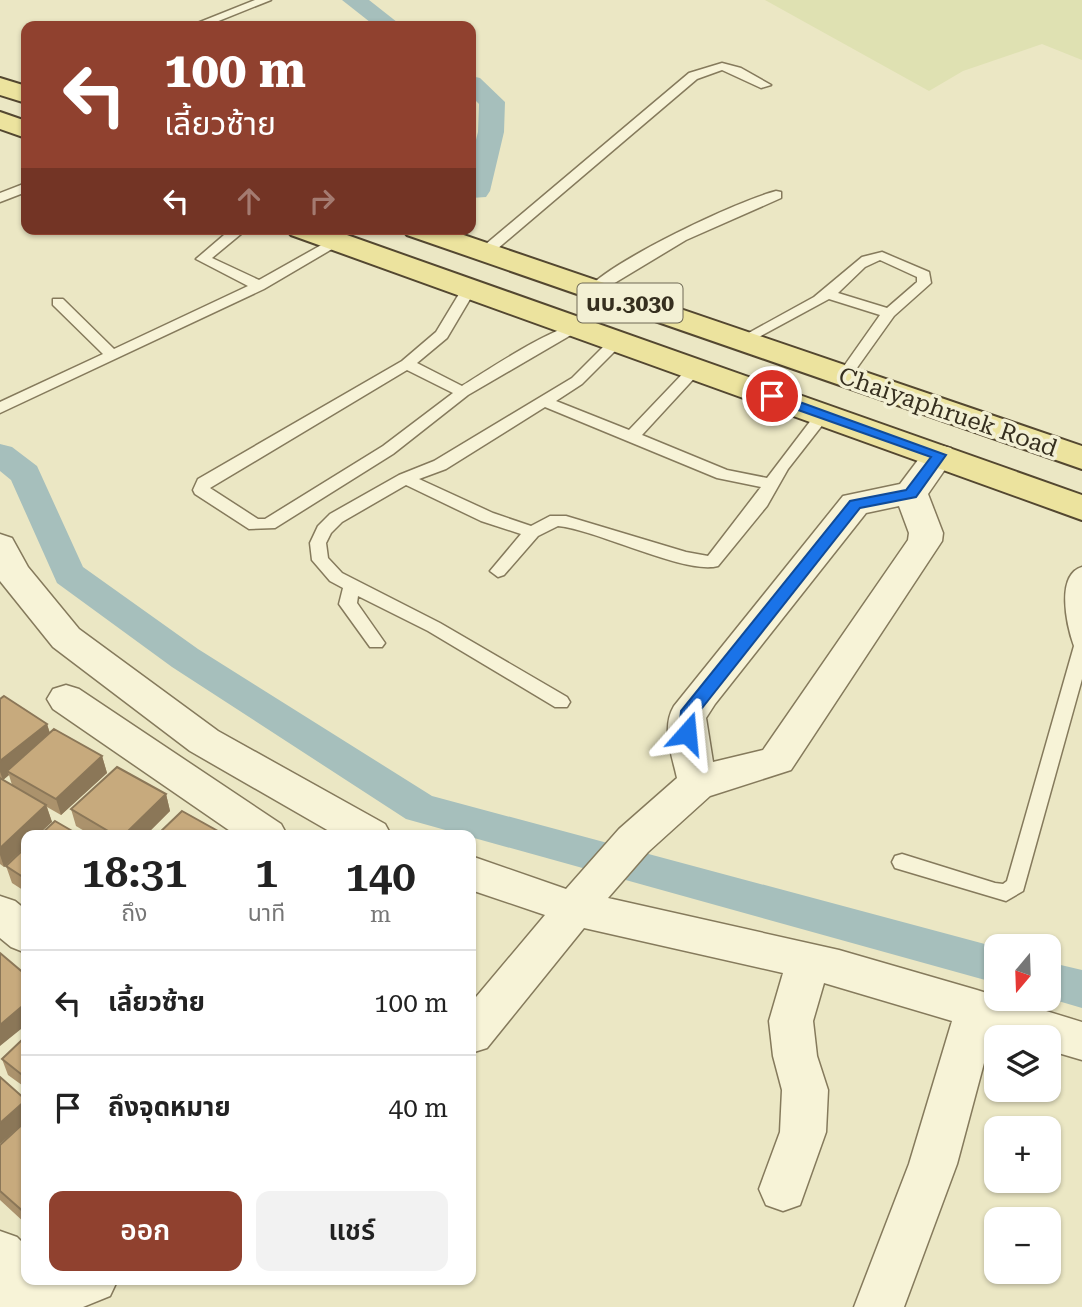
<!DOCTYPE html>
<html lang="th">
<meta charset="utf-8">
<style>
body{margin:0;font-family:"Roboto Serif","Noto Sans Thai",serif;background:#f2f2f2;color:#222;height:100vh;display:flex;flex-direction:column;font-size:26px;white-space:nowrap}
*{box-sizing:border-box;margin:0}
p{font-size:23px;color:#767676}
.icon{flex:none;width:38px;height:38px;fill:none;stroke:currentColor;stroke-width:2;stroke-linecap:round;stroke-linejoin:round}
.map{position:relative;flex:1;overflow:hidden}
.details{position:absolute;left:21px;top:830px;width:455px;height:455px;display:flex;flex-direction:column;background:#fff;border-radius:14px;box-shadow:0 2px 5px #0004}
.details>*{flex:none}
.top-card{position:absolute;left:21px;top:21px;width:455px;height:214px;border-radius:14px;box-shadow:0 2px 5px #0004;background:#90412f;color:#fff;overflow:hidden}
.needle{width:46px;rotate:199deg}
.buttons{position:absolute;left:984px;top:934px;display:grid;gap:14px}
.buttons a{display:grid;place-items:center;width:77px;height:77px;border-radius:14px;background:#fff;box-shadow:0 2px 5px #0004;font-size:35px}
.pin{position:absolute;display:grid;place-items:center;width:60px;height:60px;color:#fff;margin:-30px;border:4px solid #fff;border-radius:50%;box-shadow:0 2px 7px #0007}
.me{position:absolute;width:77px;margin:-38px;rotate:18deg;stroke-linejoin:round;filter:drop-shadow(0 0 5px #0008)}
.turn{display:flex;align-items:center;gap:24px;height:147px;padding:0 28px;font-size:32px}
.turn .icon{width:91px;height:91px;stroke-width:2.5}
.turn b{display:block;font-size:49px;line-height:60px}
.lanes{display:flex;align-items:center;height:66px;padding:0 28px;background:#0003;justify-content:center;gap:35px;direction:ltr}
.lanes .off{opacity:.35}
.eta{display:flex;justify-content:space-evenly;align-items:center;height:119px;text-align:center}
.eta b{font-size:42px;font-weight:600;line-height:49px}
.action{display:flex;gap:14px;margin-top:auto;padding:14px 28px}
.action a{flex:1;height:80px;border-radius:14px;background:#90412f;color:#fff;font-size:28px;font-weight:600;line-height:80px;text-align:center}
.action a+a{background:#f2f2f2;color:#222}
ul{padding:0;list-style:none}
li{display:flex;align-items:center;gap:21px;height:105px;padding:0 28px;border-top:2px solid #e0e0e0}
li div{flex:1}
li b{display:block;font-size:26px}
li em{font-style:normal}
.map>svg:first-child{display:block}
.farmland{fill:#dfe1b2}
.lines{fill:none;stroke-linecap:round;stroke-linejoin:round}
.canal{fill:#a6bfbc;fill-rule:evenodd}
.lane-casing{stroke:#857a5c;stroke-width:3}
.street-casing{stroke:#857a5c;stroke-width:3}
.primary-casing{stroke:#534730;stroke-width:4}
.lane{fill:#f7f3d7;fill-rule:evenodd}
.street{fill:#f7f3d7;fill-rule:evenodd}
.primary{fill:#ece39e;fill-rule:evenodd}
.wall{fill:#ab926c;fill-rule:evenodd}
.shaded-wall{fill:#8b7758}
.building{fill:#c7aa7d;stroke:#8b7758;stroke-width:2}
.route{fill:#1a73e8;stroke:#114b97;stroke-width:2}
.labels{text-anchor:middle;stroke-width:7;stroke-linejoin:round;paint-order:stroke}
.shield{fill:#f3f0d4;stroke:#6f6955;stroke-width:2}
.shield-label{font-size:23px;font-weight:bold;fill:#362f1f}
.street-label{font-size:24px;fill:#362f1f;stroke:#f3f0d4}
</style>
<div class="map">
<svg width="1082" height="1307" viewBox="0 0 1082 1307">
<rect width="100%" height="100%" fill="#ebe7c4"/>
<path class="farmland" d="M 765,0 L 1082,0 L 1082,60 L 1042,44 L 963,71 L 929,91 Z"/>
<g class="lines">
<path class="canal" d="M 342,0 L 369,0 L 402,26 L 375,26 Z
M 471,76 L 480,78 L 505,102 L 504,132 L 490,191 L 486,197 L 471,198 L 471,159 L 478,132 L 479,104 L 471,96 Z
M 0,444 L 12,447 L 37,466 L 83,567 L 198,649 L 432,796 L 996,947 L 996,983 L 406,819 L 172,667 L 57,583 L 11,480 L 0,471 Z
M 1048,962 L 1082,970 L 1082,1008 L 1048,998 Z"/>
<g class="lane-casing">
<path id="lane" d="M 255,0 L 271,0 L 206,26 L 190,26 Z
M 722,63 L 741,68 L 771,85 L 761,88 L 722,70 L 697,79 L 490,255 L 480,255 L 480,249 L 689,73 Z
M 26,183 L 26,192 L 0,202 L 0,193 Z
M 776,191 L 781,192 L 781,198 L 686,240 L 598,293 L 593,294 L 586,290 C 613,260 735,202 776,191 Z
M 231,229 L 247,229 L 212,258 L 259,280 L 332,239 L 337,238 L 344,242 L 264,289 L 0,413 L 0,402 L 103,354 L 53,305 L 53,299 L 63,299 L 114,349 L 248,286 L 196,259 Z
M 882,252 L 929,272 L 931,283 L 894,316 L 849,379 L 839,379 L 837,376 L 880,315 L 829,299 L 746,344 L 741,345 L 734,341 L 814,297 L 862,257 ZM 880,260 L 917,277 L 917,282 L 887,308 L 838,293 L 865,267 Z
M 469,285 L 476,289 L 447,338 L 417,363 L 462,386 C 483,373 561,321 581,325 L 583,328 L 468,395 L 393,454 L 275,528 L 249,529 L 195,494 L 193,490 L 198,479 L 402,361 L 436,332 L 462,289 ZM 407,370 L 453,393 L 383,446 L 265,519 L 258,519 L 210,488 Z
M 616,338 L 621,339 L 621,345 L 582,384 L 556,401 L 629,430 L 690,366 L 700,366 L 700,372 L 642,435 L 727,470 L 767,478 L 818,411 L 823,409 L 831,414 L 788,469 L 767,506 L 718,566 C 685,575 598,530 558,526 L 538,536 L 504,575 L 498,577 L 490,571 L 521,534 L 481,521 L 406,485 L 342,522 L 331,533 L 326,543 L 328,558 L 342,573 L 440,623 L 567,697 L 570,702 L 567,707 L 555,707 L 428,631 L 358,596 L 357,603 L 385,643 L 382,647 L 370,647 L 339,604 L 343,588 L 330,581 L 312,560 L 310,543 L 318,526 L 330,514 L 399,475 L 434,461 L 572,378 L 611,339 ZM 545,407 L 717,478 L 761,487 L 708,556 L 686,552 L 566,516 L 550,516 L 531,526 L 493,513 L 419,479 L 446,469 Z
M 1082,567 L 1082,679 L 1023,891 L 1006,901 L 895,868 L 892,862 L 895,856 L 902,854 L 995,883 L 1003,884 L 1007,881 L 1074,646 C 1067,627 1055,575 1082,567 Z"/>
</g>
<g class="street-casing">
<path id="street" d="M 939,445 L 951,448 L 955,455 L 928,494 L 943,533 L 942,541 L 791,770 L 710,796 L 648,852 L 608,898 L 839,950 L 977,990 L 996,996 L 996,999 L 1007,999 L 1082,1022 L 1082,1060 L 1048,1050 L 1048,1038 L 1008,1038 L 992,1033 L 957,1164 L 904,1307 L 854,1307 L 909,1164 L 952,1021 L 824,983 L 813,1021 L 817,1056 L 828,1090 L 826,1132 L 800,1205 L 783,1211 L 766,1205 L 759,1189 L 780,1132 L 782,1090 L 773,1056 L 769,1021 L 783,973 L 584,928 L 487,1048 L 471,1053 L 471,1003 L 545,915 L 471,890 L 471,856 L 566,889 L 619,829 L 677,778 C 672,755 661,728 674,706 L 843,496 L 900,484 L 927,448 ZM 899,506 L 909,533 L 908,540 L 763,750 L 713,762 L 706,718 L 715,704 L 866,513 Z
M 0,534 L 12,538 L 28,567 L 79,629 L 218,731 L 385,824 L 391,835 L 336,835 L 190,751 L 53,647 L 0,581 Z
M 66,685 L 79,689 L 281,824 L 287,835 L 236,835 L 53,709 L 47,699 L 53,689 Z
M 0,896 L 15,901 L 26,910 L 26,953 L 11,947 L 0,938 Z
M 0,1231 L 17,1237 L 26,1246 L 26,1279 L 118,1279 L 110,1296 L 83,1307 L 0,1307 Z"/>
</g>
<g class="primary-casing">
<path id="primary" d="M 0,78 L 26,86 L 26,103 L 0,95 Z
M 0,112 L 26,121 L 26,138 L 0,129 Z
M 286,229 L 330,229 L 1082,495 L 1082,520 L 291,235 Z
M 402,229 L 446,229 L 1082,446 L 1082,469 L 407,235 Z"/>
</g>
<use href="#lane" class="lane"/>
<use href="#street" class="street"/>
<use href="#primary" class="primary"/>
</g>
<path class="wall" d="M 0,699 L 47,724 L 50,733 L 102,756 L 107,773 L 61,815 L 47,807 L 52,822 L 26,835 L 26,846 L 4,867 L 0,864 ZM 9,775 L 12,785 L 3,780 Z
M 166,794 L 170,811 L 146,835 L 91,835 L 76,826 L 71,809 Z
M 26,847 L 26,892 L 12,883 L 6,866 Z
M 26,1036 L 26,1088 L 8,1075 L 2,1059 Z
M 26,1121 L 26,1224 L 0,1200 L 0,1145 Z"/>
<path class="shaded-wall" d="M 47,724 L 52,741 L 7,771 L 9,775 L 3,780 L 0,772 L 0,761 Z
M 102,756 L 107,773 L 61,815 L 56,799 Z
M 166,794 L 170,811 L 146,835 L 124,835 Z
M 46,805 L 52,822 L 38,835 L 26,835 L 26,846 L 4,867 L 0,855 L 0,848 Z
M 26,1003 L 26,1025 L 0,1046 L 0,1025 Z
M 26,1100 L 26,1121 L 0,1144 L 0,1123 Z"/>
<path class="building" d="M 4,696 L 47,724 L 0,761 L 0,699 Z
M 54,729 L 102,756 L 56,799 L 7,771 Z
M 117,767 L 166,794 L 124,835 L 115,835 L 71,809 Z
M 0,778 L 46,805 L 0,848 Z
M 182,811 L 225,835 L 157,835 Z
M 55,821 L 79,835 L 40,835 Z
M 26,847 L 26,879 L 6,866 Z
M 0,953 L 26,975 L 26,1003 L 0,1025 Z
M 26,1036 L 26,1078 L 2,1059 Z
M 0,1077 L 26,1100 L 0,1123 Z
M 26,1121 L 26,1214 L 0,1191 L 0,1145 Z"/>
<path class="route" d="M 772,392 L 946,455 L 916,497 L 860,508 L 695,717 L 695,733 L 687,739 L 679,733 L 681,711 L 850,501 L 906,490 L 931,457 L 767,399 L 767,393 Z"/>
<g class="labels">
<rect class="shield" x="577.5" y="283.5" width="105" height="39" rx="5"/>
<g class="shield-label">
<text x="630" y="311">นบ.3030</text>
</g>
<g class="street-label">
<text transform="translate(948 412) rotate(19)" y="8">Chaiyaphruek Road</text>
</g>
</g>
</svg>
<div class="buttons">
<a><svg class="needle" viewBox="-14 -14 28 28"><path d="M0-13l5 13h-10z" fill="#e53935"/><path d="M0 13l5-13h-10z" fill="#767676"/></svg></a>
<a><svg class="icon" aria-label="layers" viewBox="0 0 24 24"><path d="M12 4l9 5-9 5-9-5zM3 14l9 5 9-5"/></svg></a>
<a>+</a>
<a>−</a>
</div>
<div class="pin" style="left:772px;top:396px;background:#d93025"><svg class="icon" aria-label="arrive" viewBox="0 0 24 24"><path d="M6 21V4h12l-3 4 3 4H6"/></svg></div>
<svg class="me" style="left:687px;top:733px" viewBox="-20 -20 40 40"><path d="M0-17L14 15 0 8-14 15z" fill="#1a73e8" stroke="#fff" stroke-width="4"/></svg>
<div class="top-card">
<div class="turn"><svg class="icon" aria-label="left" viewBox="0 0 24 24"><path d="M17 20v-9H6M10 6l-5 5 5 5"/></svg><div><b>100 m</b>เลี้ยวซ้าย</div></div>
<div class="lanes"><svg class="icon" aria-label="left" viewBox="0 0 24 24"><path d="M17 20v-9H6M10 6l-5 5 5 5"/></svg><svg class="icon off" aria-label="ahead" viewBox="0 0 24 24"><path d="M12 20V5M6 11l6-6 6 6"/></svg><svg class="icon off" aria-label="right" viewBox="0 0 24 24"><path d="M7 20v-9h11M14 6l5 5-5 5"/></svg></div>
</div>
<section class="details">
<div class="eta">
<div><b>18:31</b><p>ถึง</p></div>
<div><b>1</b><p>นาที</p></div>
<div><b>140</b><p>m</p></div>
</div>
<ul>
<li><svg class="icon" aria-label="left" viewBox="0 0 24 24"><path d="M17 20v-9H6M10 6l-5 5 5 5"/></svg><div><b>เลี้ยวซ้าย</b></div><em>100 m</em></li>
<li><svg class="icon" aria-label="arrive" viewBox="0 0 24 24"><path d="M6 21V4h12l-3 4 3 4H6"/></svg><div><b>ถึงจุดหมาย</b></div><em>40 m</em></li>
</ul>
<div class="action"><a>ออก</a><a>แชร์</a></div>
</section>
</div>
